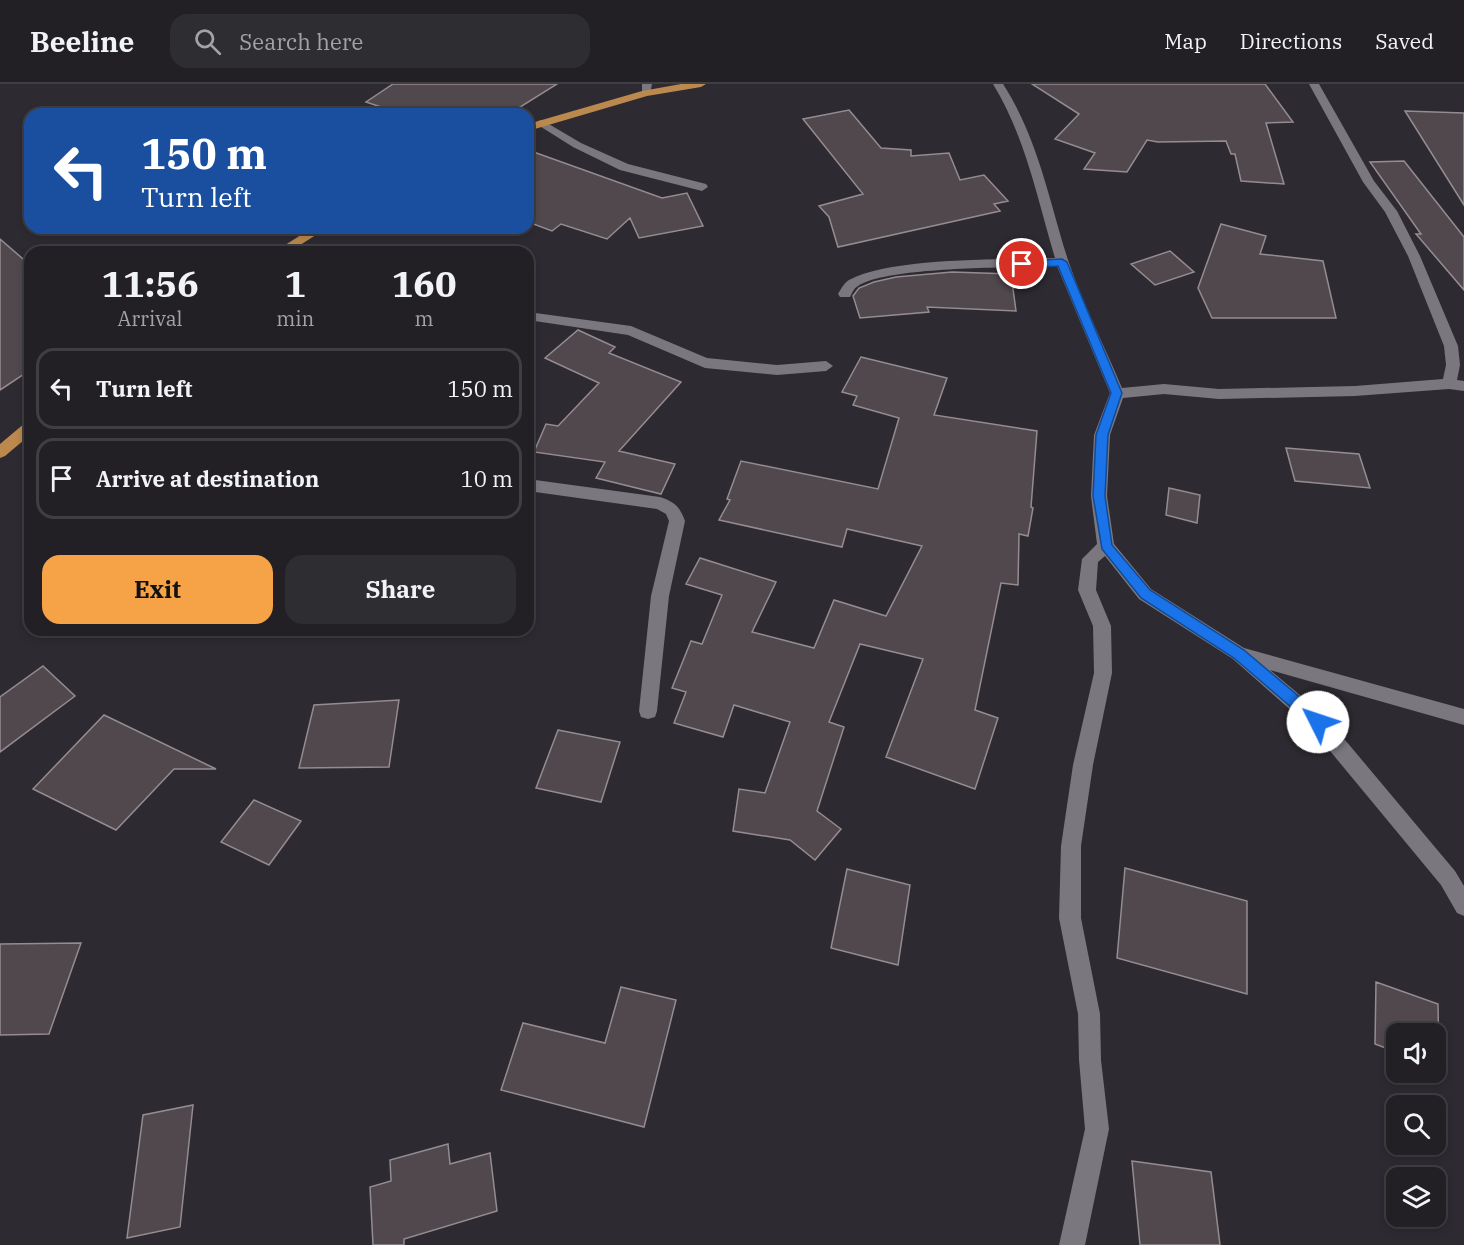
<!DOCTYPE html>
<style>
body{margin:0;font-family:"IBM Plex Serif",serif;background:#2e2d32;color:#f1f3f6;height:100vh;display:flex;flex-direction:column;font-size:22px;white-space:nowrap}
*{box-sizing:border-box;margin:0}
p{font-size:20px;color:#a2a3a7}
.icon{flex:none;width:33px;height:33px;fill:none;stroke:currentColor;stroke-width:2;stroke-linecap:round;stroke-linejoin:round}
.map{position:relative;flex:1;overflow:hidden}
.drawer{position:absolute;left:24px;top:162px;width:510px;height:390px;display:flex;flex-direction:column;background:#222025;border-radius:18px;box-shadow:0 3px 9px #0003,0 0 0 2px #3f3e42}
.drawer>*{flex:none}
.guide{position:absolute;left:24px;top:24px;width:510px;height:126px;border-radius:18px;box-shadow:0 3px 9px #0003,0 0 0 2px #3f3e42;background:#1a4fa0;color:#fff;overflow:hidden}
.controls{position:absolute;left:1386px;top:939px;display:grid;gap:12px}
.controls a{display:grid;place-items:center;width:60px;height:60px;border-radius:12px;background:#222025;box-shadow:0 3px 9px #0003,0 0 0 2px #3f3e42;font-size:30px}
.pin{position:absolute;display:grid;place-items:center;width:51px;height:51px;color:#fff;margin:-26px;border:3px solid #fff;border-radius:50%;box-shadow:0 2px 6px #0007}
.me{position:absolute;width:66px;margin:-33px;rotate:311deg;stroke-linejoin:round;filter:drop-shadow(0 0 4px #0008)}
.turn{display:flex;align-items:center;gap:21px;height:126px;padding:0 18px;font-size:27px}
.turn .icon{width:78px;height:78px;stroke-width:2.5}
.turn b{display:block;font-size:42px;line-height:51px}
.eta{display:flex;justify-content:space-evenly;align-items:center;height:102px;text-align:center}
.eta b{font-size:36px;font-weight:800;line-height:42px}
.cta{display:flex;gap:12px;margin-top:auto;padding:12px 18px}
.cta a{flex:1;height:69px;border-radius:18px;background:#f6a247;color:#111;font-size:24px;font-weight:800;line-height:69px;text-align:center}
.cta a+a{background:#2e2d32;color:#f1f3f6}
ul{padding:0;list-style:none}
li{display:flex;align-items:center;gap:18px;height:81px;margin:0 12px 9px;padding:0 6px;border:3px solid #3f3e42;border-radius:18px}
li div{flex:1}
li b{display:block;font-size:22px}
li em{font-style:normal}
header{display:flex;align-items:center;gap:36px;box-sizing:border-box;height:84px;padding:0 30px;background:#222025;border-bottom:2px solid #3f3e42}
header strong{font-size:28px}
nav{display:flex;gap:33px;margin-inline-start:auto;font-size:21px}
.search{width:420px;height:54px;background:#2e2d32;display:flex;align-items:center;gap:15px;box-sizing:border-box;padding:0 21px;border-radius:18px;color:#a2a3a7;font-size:22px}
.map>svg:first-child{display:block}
.building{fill:#50484c;stroke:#958c91;stroke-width:1.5}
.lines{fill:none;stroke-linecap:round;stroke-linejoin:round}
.minor{fill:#7b777f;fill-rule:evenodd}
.major{fill:#bb884e;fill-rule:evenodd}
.route{fill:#1a73e8;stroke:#114b97;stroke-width:1.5}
</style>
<header>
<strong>Beeline</strong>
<div class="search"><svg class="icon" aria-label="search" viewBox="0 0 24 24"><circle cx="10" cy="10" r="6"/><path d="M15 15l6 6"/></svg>Search here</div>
<nav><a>Map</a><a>Directions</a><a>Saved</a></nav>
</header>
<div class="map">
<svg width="1464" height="1161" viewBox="0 0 1464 1161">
<rect width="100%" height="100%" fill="#2d2a31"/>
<path class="building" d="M 393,0 L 557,0 L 509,30 L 402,30 L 366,18 Z
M 1032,0 L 1265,0 L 1293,38 L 1266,39 L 1284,100 L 1241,97 L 1235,70 L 1231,70 L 1226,57 L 1158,58 L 1147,56 L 1127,88 L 1084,85 L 1095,69 L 1055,55 L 1079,30 Z
M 849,26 L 881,64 L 911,66 L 911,72 L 949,69 L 960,96 L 984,91 L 1008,117 L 994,120 L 1000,127 L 838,163 L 829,133 L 819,122 L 863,110 L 803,35 Z
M 1405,27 L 1464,29 L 1464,121 Z
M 528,66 L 662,114 L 687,109 L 703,142 L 639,154 L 630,134 L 607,155 L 561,140 L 552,147 L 528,138 Z
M 1404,77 L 1464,153 L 1464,206 L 1416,150 L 1421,150 L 1370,78 Z
M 1221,140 L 1266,152 L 1260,170 L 1323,177 L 1336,234 L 1212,234 L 1198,204 Z
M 0,155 L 30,181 L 30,286 L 0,306 Z
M 1170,167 L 1194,188 L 1155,201 L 1131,180 Z
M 952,188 L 1011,190 L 1016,227 L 927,223 L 929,228 L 860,234 L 853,212 L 859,204 L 874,198 L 896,193 Z
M 578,246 L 615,263 L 609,269 L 681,298 L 619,367 L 675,380 L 661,410 L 596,394 L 605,378 L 534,368 L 546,340 L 558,342 L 599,299 L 545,274 Z
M 861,273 L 947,294 L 934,331 L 1037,347 L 1031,423 L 1033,424 L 1028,452 L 1019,450 L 1018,501 L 1001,499 L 975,626 L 998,634 L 975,705 L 886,673 L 923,575 L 860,560 L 829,638 L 844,643 L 817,727 L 841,745 L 815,776 L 790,756 L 733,747 L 739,705 L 765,709 L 790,638 L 734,621 L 723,653 L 674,639 L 686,608 L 672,604 L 691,557 L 702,560 L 722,511 L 686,500 L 700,474 L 776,498 L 752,548 L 814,564 L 834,516 L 886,532 L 922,462 L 847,445 L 842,463 L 719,436 L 730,416 L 727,415 L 741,377 L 878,405 L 899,334 L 853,321 L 857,312 L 842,308 Z
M 1286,364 L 1359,370 L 1370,404 L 1295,397 Z
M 1169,404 L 1200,411 L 1197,439 L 1166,431 Z
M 43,582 L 75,612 L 0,668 L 0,613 Z
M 399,616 L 389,683 L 299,684 L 314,621 Z
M 104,631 L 216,685 L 174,685 L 116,746 L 33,705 Z
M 558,646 L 620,658 L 601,718 L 536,704 Z
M 254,716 L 301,737 L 269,781 L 221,758 Z
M 1125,784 L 1247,817 L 1247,910 L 1117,874 Z
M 847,785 L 910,801 L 898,881 L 831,864 Z
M 81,859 L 49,950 L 0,951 L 0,860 Z
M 1376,898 L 1438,920 L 1439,983 L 1436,982 L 1436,950 L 1396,950 L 1396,968 L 1375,960 Z
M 621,903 L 676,916 L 644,1043 L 501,1006 L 523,939 L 605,959 Z
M 193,1021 L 180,1143 L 127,1154 L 143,1031 Z
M 448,1060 L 450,1080 L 490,1069 L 497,1127 L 404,1155 L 404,1161 L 373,1161 L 370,1103 L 391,1097 L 390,1076 Z
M 1132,1077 L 1211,1088 L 1220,1161 L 1140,1161 Z"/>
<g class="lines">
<path class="minor" d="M 642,0 L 652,0 L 650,11 L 642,11 Z
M 993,0 L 1003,0 C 1038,54 1049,116 1068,176 C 1083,220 1104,261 1122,304 L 1164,300 L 1219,305 L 1355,302 L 1443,295 L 1446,281 L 1444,262 L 1408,172 L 1385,128 L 1363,98 L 1309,0 L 1319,0 L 1374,97 L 1397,127 L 1420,172 L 1458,262 L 1460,281 L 1457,296 L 1464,297 L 1464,307 L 1449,305 L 1355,312 L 1219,315 L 1164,310 L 1123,314 L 1110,351 L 1107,412 L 1114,460 L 1151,505 L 1244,564 L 1464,625 L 1464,641 L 1270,586 L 1325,632 L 1455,787 L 1464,802 L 1464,832 L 1457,829 L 1441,801 L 1311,644 L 1233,575 L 1139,515 L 1105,472 L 1098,478 L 1096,506 L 1111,542 L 1112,589 L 1093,681 L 1081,762 L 1081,834 L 1100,930 L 1101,976 L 1109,1045 L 1085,1161 L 1059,1161 L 1085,1045 L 1079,976 L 1078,930 L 1059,834 L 1061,762 L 1073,681 L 1094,589 L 1093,542 L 1078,506 L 1082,475 L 1097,460 L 1091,412 L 1094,351 L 1110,309 L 1057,182 C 1016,184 888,182 858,202 C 854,204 852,209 850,213 L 840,213 L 838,210 C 841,205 844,199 849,196 C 892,173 1003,176 1055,174 C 1037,114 1026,54 993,0 Z
M 542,36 L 581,59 L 628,80 L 706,100 L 708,103 L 702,107 L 620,86 L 573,63 L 538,41 L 538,37 Z
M 528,228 L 631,242 L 707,274 L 777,281 L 826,277 L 833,282 L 826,287 L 777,291 L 705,284 L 628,251 L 528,236 Z
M 528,395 L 660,413 C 675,418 680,423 685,437 L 669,512 L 657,627 L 655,633 L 648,635 L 641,633 L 639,627 L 651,512 L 669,437 L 666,430 L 657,425 L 528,407 Z"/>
<path class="major" d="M 681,0 L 706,0 L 701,3 L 647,12 L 528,47 L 528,40 L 642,7 Z
M 312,144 L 327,144 L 289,168 L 274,168 Z
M 30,338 L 30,351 L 5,372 L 0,374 L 0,360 L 25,339 Z"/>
</g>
<path class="route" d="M 1062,175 L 1067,178 L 1122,309 L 1108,351 L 1105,412 L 1112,461 L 1150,506 L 1244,566 L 1323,633 L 1325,638 L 1323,642 L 1318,644 L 1313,642 L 1234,574 L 1141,514 L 1102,465 L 1093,412 L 1096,351 L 1111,309 L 1058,182 L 1022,184 L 1017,180 L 1022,177 Z"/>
</svg>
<div class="controls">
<a><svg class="icon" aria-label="sound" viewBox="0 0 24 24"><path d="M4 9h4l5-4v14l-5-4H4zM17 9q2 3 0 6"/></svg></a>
<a><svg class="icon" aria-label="search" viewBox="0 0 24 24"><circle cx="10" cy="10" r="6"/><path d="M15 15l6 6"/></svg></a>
<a><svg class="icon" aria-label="layers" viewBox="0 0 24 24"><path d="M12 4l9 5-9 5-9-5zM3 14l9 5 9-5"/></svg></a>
</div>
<div class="pin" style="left:1022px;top:180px;background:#d93025"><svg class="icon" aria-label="arrive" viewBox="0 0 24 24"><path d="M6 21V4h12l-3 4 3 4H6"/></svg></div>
<svg class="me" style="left:1318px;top:638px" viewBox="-20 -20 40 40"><circle r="19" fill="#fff"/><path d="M0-13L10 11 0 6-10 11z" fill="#1a73e8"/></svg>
<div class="guide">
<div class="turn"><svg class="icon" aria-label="left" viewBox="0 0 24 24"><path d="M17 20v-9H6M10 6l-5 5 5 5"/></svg><div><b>150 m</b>Turn left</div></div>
</div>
<section class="drawer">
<div class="eta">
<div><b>11:56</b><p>Arrival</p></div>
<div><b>1</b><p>min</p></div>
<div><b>160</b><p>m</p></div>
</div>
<ul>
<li><svg class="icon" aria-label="left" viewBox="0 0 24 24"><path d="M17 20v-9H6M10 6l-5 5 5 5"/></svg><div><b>Turn left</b></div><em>150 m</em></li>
<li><svg class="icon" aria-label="arrive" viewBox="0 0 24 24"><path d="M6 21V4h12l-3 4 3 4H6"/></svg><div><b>Arrive at destination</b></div><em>10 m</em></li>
</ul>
<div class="cta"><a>Exit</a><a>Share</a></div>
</section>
</div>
